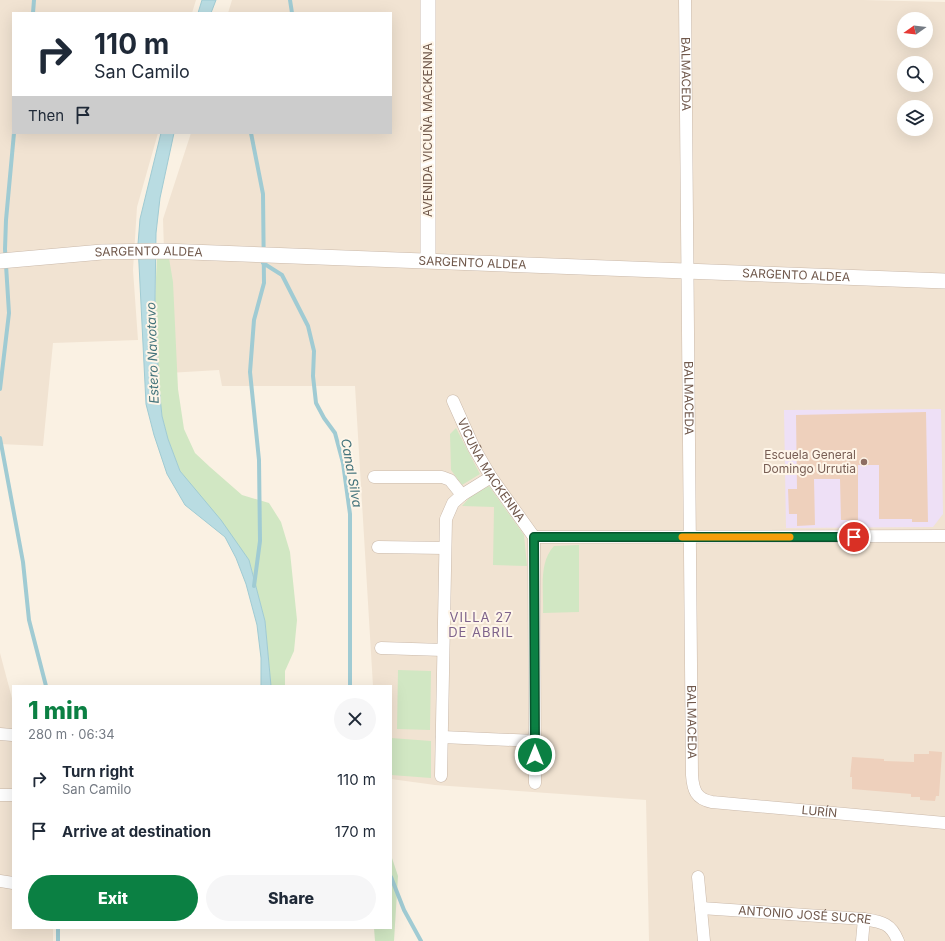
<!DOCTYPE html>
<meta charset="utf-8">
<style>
body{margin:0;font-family:Inter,sans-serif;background:#f6f6f7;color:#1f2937;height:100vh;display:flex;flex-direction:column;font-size:15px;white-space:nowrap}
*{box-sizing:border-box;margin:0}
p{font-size:13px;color:#747a83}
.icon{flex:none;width:22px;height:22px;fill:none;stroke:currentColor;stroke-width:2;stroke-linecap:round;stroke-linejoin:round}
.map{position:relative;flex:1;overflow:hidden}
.sheet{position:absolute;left:12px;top:685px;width:380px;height:244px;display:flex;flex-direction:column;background:#fff;border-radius:0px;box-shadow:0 4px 16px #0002}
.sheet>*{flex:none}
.hud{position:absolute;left:12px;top:12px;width:380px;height:122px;border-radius:0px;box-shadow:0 4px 16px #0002;background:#fff;color:#1f2937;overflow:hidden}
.needle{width:26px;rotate:256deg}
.tools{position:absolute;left:897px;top:12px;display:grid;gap:8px}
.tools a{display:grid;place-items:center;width:36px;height:36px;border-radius:50%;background:#fff;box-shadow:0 4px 16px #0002;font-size:20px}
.pin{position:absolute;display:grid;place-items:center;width:34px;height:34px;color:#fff;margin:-17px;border:2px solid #fff;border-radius:50%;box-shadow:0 1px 4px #0007}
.me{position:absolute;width:44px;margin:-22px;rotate:0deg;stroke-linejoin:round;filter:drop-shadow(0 0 3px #0008)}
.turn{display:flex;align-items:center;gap:14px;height:84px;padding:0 16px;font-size:18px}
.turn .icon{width:52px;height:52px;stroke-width:2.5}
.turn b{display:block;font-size:28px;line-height:34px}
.then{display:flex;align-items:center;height:38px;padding:0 16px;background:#0003;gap:8px;font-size:15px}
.round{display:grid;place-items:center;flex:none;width:42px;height:42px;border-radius:21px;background:#f6f6f7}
.overview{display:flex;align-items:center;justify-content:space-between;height:68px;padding:0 16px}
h1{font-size:24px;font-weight:800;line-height:30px;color:#0b8043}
.cta{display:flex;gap:8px;margin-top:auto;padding:8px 16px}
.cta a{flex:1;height:46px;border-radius:24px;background:#0b8043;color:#fff;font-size:16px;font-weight:800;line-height:46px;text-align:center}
.cta a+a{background:#f6f6f7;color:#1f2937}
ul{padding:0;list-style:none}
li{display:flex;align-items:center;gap:12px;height:52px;padding:0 16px}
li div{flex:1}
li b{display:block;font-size:15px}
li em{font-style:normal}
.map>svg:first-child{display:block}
.residential{fill:#f1e3d2;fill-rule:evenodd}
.education{fill:#eee0f6}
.green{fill:#d1e7c3}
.water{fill:#b9dce2;stroke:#a0cbd3}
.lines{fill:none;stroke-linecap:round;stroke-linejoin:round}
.stream{stroke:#a0cbd3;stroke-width:4}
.building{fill:#eed0bc}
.minor-casing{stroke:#cab9aa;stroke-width:13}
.tertiary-casing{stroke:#cab9aa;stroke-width:16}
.minor{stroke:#fff;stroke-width:12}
.tertiary{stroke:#fff;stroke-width:15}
.route-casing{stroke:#07532c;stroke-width:10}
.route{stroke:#0b8043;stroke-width:7}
.slow{stroke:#f59e0b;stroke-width:7}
.education-dot{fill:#8d6e63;stroke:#fef5e8;stroke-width:1.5}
.labels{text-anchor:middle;stroke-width:4;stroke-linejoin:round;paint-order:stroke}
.street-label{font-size:12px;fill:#70584b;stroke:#fef5e8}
.education-label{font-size:12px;fill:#785e54;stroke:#fef5e8;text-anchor:end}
.water-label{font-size:13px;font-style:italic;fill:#43737b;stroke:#fef5e8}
.neighbourhood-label{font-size:13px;letter-spacing:1px;fill:#7e638c;stroke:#fef5e8}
</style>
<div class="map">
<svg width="945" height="941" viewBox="0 0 945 941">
<rect width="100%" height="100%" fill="#faf1e3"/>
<path class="residential" d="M 0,0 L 196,0 L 192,13 L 13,13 L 13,133 L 158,133 L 137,207 L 133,270 L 138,340 L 53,343 L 43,446 L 0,444 Z
M 232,0 L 863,0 L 945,2 L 945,941 L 649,941 L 646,800 L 435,785 L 391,779 L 391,686 L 373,686 L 355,386 L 222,386 L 219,370 L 168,373 L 163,219 L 191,133 L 391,133 L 391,13 L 228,13 ZM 904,19 L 926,19 L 926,41 L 904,41 ZM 904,63 L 926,63 L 926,85 L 904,85 ZM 904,107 L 926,107 L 926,129 L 904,129 Z
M 0,653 L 13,702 L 13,928 L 53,928 L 53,941 L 0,941 Z"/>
<path class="education" d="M 941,409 L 943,514 L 933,527 L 786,528 L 784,410 Z"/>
<path class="green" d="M 157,255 L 169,258 L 173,282 L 178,389 L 184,429 L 195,453 L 210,467 L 242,495 L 269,503 L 281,522 L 290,552 L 297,620 L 294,651 L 285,671 L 285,686 L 271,686 L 265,621 L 249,560 L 180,471 L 168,439 L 162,416 L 159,387 L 155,300 Z
M 456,428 L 480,474 L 462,485 L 451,470 L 450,434 Z
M 489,486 L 524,535 L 527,566 L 493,565 L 494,507 L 462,506 L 470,497 Z
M 579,545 L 579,612 L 543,613 C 544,591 538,563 554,546 Z
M 398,670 L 431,671 L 430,730 L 397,729 Z
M 391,738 L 431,741 L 431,778 L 391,775 Z
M 391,855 L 398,876 L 394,941 L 375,941 L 374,928 L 391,928 Z"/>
<path class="water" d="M 202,0 L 216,0 L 211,13 L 198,13 Z
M 161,133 L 174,133 L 160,198 L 156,233 L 155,300 L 159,387 L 162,416 L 168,439 L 180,471 L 221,520 L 249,560 L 265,621 L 271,686 L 261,686 L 261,658 L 257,625 L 246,584 L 236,558 L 225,537 L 185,505 L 167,474 L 154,435 L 146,404 L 138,244 L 140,219 Z"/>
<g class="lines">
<path class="stream" d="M 290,0 L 292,13
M 33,13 L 34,0
M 251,133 L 263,194 L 264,283 L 254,320 L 250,372 L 259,460 L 260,541 L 254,586
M 263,263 L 282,275 L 308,326 L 314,351 L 313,376 L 316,403 L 324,418 L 335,433 L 343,463 L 350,514 L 350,686
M 0,389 L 9,313 L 5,249 L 6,220 L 14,133
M 0,438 L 23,562 L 29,620 L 46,686
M 391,877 L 404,910 L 421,941
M 58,928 L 58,941"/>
</g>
<path class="building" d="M 926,412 L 928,522 L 912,522 L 912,519 L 879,519 L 879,465 L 858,465 L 858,520 L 841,520 L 840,479 L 814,479 L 815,525 L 797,526 L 797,514 L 789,514 L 788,489 L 797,489 L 796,415 Z
M 929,751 L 942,752 L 939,796 L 936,796 L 935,801 L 920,800 L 920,797 L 911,797 L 911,794 L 852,789 L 852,777 L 850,777 L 852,757 L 884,759 L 884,761 L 914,762 L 914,754 L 929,754 Z"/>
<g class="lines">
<g class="minor-casing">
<g id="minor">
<path id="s1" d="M 685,0 L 692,775 C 693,790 696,799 712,802 L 945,823"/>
<path id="s2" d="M 453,401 L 474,448 L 491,477 L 534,537"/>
<path d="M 374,477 L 442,477 L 450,480 L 462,495"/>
<path d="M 534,537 L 945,536"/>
<path d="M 534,537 L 535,783"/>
<path d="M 378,547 L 445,548"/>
<path d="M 381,648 L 443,650"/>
<path d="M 0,734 L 12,735"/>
<path d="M 442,737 L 535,741"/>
<path d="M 441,776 L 446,519 L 453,503 L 462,495 L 491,477"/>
<path d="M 0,795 L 13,795"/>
<path d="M 698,877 L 704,941"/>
<path d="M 0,881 L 13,883"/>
<path id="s3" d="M 701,908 L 864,919 C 882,922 891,923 898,941"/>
<path d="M 862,941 L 864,919"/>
</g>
</g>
<g class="tertiary-casing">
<g id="tertiary">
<path d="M 428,0 L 428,259"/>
<path id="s4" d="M 0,261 L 102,252 L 163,251 L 945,281"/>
</g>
</g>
<use href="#minor" class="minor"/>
<use href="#tertiary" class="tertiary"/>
</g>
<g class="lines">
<g class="route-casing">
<path id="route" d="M 535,755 L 534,537 L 854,537"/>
</g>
<use href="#route" class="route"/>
<path class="slow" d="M 682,537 L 790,537"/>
</g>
<circle class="education-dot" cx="864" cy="462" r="4"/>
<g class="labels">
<g class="street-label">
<text dy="4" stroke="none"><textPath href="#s1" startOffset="74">BALMACEDA</textPath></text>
<text transform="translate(428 130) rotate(-90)" y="4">AVENIDA VICUÑA MACKENNA</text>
<text dy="4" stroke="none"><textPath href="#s4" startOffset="149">SARGENTO ALDEA</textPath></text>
<text dy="4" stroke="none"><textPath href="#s4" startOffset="473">SARGENTO ALDEA</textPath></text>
<text dy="4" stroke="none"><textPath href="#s4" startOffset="797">SARGENTO ALDEA</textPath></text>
<text dy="4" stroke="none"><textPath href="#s1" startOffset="398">BALMACEDA</textPath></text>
<text dy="4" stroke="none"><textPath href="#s2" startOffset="79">VICUÑA MACKENNA</textPath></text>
<text dy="4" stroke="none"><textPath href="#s1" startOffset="722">BALMACEDA</textPath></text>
<text dy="4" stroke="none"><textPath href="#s1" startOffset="920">LURÍN</textPath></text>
<text dy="4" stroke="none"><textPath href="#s3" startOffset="104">ANTONIO JOSÉ SUCRE</textPath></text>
</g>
<g class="education-label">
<text x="856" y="459">Escuela General<tspan x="856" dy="14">Domingo Urrutia</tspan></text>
</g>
<g class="water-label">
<text transform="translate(152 353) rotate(-92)" y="5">Estero Navotavo</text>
<text transform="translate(352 473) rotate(80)" y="5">Canal Silva</text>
</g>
<g class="neighbourhood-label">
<text x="481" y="622">VILLA 27<tspan x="481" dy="15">DE ABRIL</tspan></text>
</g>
</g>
</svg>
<div class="tools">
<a><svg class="needle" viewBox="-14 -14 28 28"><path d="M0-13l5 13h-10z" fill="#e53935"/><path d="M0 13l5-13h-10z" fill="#747a83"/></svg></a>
<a><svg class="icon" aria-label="search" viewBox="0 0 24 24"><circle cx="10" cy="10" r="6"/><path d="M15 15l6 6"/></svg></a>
<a><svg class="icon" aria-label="layers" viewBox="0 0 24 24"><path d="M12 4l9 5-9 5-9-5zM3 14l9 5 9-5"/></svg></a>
</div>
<div class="pin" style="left:854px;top:537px;background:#d93025"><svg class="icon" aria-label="arrive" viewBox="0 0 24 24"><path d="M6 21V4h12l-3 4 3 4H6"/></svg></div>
<svg class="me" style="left:535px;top:755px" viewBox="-20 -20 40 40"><circle r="17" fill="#0b8043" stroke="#fff" stroke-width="3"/><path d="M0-11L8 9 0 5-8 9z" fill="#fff"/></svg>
<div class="hud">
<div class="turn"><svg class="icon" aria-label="right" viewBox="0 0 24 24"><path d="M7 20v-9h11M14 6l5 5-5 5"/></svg><div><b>110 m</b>San Camilo</div></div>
<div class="then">Then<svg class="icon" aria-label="arrive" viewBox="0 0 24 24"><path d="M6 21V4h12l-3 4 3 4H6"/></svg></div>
</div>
<section class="sheet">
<div class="overview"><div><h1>1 min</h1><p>280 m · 06:34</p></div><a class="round"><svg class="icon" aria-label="close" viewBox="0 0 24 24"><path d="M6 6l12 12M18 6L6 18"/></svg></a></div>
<ul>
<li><svg class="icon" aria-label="right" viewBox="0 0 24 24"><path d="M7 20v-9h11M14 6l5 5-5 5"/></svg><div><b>Turn right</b><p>San Camilo</p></div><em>110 m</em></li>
<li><svg class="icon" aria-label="arrive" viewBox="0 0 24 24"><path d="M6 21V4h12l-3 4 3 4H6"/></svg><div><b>Arrive at destination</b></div><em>170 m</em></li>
</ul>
<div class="cta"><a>Exit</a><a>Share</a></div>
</section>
</div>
